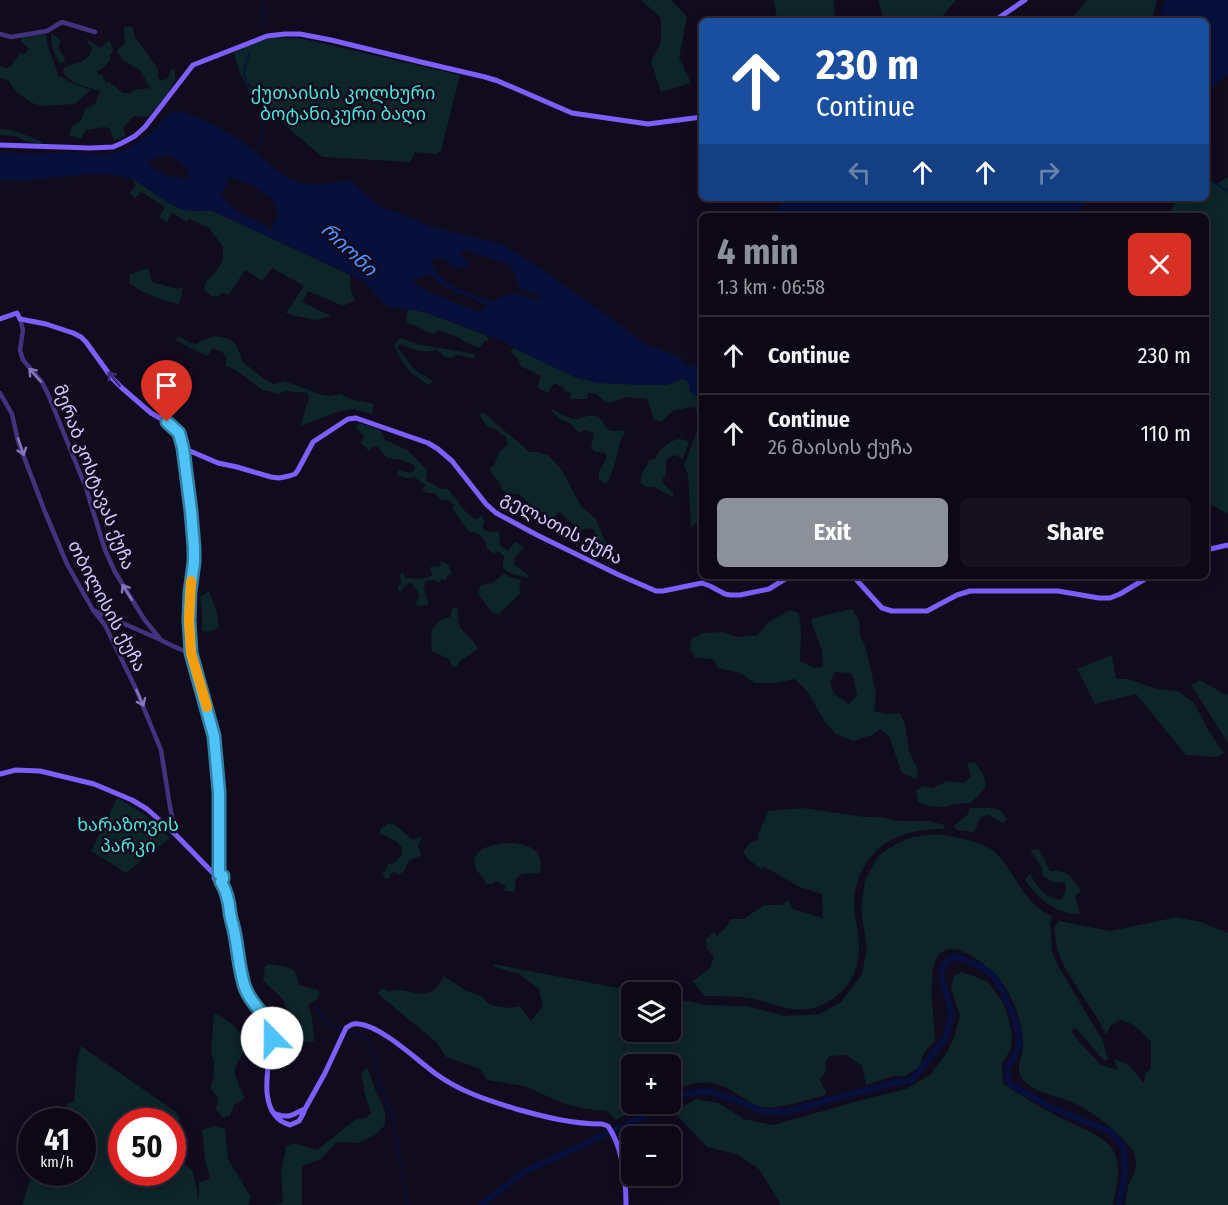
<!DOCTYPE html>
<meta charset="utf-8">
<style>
body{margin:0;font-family:"Fira Sans Condensed","Noto Sans Georgian",sans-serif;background:#16111f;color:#f1f3f6;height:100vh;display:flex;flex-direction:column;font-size:22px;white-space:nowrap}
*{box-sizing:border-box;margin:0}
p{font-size:20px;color:#9a9aa1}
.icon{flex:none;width:33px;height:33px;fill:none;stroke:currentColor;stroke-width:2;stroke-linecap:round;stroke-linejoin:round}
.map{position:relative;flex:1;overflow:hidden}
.side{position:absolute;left:699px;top:213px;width:510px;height:366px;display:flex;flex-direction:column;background:#0d0816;border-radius:9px;box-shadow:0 3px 15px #0003,0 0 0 2px #2d2935}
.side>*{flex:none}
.top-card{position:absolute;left:699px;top:18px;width:510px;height:183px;border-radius:9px;box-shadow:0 3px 15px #0003,0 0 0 2px #2d2935;background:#1a4fa0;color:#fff;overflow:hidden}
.controls{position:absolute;left:621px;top:982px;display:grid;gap:12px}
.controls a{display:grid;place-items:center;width:60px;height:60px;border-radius:9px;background:#0d0816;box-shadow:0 3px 15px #0003,0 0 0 2px #2d2935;font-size:30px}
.speed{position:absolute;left:18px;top:1108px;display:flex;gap:12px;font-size:30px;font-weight:700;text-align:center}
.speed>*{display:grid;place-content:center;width:78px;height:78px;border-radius:50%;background:#0d0816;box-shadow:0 3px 15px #0003,0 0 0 2px #2d2935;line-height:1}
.speed small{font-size:15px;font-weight:400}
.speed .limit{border:9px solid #d22;background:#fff;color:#111}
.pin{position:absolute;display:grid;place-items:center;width:51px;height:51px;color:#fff;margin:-62px -26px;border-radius:50% 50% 50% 0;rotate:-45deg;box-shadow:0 0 6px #0007}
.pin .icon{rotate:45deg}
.me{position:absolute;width:66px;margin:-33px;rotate:338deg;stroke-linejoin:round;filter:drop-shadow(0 0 4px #0008)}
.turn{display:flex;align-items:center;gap:21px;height:126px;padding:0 18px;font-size:27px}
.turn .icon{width:78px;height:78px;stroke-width:2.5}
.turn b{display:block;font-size:42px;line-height:51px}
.lanes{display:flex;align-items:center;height:57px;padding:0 18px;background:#0003;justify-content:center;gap:30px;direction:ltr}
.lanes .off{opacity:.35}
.round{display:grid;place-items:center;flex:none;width:63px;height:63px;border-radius:9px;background:#16111f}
.overview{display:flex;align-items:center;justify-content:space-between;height:102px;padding:0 18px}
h1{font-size:36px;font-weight:700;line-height:45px;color:#8c9099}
.cta{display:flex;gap:12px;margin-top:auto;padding:12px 18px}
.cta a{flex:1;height:69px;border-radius:9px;background:#8c9099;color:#fff;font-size:24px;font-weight:700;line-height:69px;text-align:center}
.cta a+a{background:#16111f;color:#f1f3f6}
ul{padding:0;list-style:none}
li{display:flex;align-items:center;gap:18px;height:78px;padding:0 18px;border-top:2px solid #2d2935}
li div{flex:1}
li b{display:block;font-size:22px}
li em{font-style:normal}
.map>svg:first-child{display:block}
.green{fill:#0d2428;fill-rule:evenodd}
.water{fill:#06103b;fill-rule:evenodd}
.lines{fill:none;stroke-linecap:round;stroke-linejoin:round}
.stream{stroke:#06103b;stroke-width:1.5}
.river{stroke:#06103b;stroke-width:6}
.tertiary{stroke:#43337f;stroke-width:4.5}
.secondary{stroke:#7f5eff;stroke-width:5}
.oneway{stroke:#8676b9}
.oneway2{stroke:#3d2c78}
.route-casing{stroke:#337fa1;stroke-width:15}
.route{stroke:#4fc3f7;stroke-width:10}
.slow{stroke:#f59e0b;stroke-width:10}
.labels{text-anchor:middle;stroke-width:5;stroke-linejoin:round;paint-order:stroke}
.park-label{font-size:18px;fill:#4ee4d9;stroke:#110b1e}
.street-label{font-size:18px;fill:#d7c7ff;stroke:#110b1e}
.water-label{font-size:20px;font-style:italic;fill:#5592ff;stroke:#110b1e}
</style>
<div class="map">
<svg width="1228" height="1205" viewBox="0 0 1228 1205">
<rect width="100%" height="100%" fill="#110b1e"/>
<path class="green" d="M 641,0 L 671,0 L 687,17 L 679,57 L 691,83 L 661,92 L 651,62 L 661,43 L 661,18 Z
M 773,0 L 833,0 L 835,15 L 825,21 L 778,21 Z
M 878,0 L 956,0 L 938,21 L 884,21 Z
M 1087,0 L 1157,0 L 1151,21 L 1069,21 Z
M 124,27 L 132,27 L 135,37 L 158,69 L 158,78 L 162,81 L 168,78 L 171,69 L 175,69 L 175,80 L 167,95 L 148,117 L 134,116 L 123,128 L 126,136 L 114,141 L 110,129 L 105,127 L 86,130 L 81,139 L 69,135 L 72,126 L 81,121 L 85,109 L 95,104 L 100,91 C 87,87 70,84 63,72 L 64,68 C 76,60 86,66 92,49 L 85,37 L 100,48 L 109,40 L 113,49 L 112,53 L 109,55 L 111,59 L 102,69 L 97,71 L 99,75 L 102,74 L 106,83 L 109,82 L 123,93 L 130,93 L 135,90 L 150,88 L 140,70 L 122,60 L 117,50 L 125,44 Z
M 52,33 L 61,41 L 58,48 L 65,58 L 64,62 L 60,63 C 54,55 51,44 51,35 Z
M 41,34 L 46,35 L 48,46 L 59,77 L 62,76 L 69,82 L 91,90 L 75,104 L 42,106 L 32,103 L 26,99 L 16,92 L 8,80 L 0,78 L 0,66 L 6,68 L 11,66 L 20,53 L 25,54 L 29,49 L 20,40 L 22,37 Z
M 273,37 L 303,39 L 460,75 L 441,151 L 436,154 L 415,152 L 410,162 L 322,157 L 254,98 L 240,73 L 234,53 L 246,46 Z
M 0,129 L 12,130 L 41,141 L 41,144 L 25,141 L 15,136 L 0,135 Z
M 1206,176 L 1216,184 L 1228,177 L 1228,514 L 1206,502 L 1206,216 L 1168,216 L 1177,198 L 1206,198 Z
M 132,179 L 178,208 L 194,211 L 213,211 L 350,275 L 351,291 L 355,300 L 343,306 L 308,291 L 302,302 L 331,316 L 317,320 L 295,316 L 286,313 L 304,286 L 272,268 L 262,281 L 245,270 L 229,295 L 223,293 L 217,297 L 212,296 L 204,290 L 206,281 L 215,273 L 223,260 L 223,247 L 209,228 L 189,219 L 187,222 L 172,213 L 167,222 L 159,217 L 165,207 L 141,192 L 135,198 L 129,193 L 136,186 Z
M 148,268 L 152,282 L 178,289 L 180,287 L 183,288 L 179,304 C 159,299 145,295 129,283 L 130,274 Z
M 408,309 L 424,312 L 486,335 L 489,340 L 485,341 L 480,348 L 469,344 L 457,337 L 439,330 L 433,334 C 422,331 417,324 406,323 Z
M 179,336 L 189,343 L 197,344 L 202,340 L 206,340 L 214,336 C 234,339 237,341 242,361 L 264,379 L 274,384 L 284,381 L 307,389 L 318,394 L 330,396 L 340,394 L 350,399 L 374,404 L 372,414 L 354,409 L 337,412 L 300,426 L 309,398 L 308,393 L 286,391 L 277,394 L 269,391 L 262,390 L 239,372 L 225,365 L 227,358 L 222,352 L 213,348 L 207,356 L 175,340 Z
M 401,338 L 417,344 L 474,354 L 476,359 L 457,355 L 452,358 L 445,357 L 437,350 C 425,354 411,349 400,344 L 397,347 L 405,357 L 413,369 L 433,381 L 429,385 C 407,371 405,368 394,345 L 397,341 Z
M 514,348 L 577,378 L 599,383 L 665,385 L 684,379 L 689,383 L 696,396 L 702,396 L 702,409 L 697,412 L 694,407 L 674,410 L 661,422 L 654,419 L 647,399 L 626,397 L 611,403 L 606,402 L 596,394 L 588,393 L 587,399 L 570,399 L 571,393 L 564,391 L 564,388 L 554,383 L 548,393 L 537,387 L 541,376 L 521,366 L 517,358 L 510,352 Z
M 552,409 C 559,413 567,418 575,419 C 582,419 589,414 595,416 C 609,422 601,435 624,430 L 625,433 C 619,440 620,443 618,451 C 617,460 611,477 606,484 L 599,480 L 599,472 L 607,457 L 605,453 L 596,452 L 591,448 L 594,433 L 585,430 L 579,433 L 570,423 L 560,419 L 552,411 Z
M 485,413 C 499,428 516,438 529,452 L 537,452 L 548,455 L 562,470 L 581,506 L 596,519 L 608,548 L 606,549 C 599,544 596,537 593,529 L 587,528 L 580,531 L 559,512 L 554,518 L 549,519 L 533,507 L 519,494 L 507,493 L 501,489 C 501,480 492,477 489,469 L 494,465 L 500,451 L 508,445 L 506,437 L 493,428 L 488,428 L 479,414 Z
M 360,423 L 380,430 L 385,440 L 407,450 L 427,470 L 426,480 L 439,488 L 448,489 L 466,512 L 476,520 L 481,515 L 485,522 L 482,528 L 489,532 L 499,531 L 500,545 L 508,551 L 515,542 L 524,547 L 514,559 L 515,565 L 529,576 L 528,578 C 517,574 496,575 505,557 L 498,551 L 495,554 L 487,549 C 487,539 479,532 469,532 L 452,508 L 454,505 L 449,500 L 442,500 L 434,493 L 427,493 L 422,490 L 426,485 L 414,477 L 405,478 L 397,475 L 399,470 L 411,473 L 415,469 L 414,465 L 401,460 L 387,458 L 378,447 L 374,446 L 369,451 L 360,442 L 365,437 L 355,427 Z
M 702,424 L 702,517 L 691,528 L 688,475 L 684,466 L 698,428 Z
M 678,439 L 689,441 L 683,459 L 675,455 L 670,457 L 666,461 L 666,475 L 663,478 L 662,482 L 673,493 L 673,497 L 654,487 L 646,487 L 640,483 L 643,471 L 648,464 L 649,460 L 655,459 C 659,449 668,442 678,439 Z
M 441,561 L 449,565 L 452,575 L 447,576 L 446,580 L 442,579 L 439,583 L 434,580 L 425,581 L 424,589 L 429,605 L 420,606 L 415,605 L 420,595 L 411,582 L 403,588 L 401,593 L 397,588 L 401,584 L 400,575 L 403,573 L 406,578 C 415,578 425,580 432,575 L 430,567 L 440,566 Z
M 505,573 L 509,577 L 522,580 L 519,586 L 521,593 L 498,615 L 491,612 L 478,593 L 481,585 L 492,583 Z
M 209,591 L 217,612 L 219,628 L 208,632 L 202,631 L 202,609 L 200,597 Z
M 452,608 L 457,608 L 460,628 L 474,642 L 478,649 L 459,662 L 457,667 L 452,666 L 449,659 L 432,651 L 431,640 L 432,629 L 440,620 L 450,617 Z
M 852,609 L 859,620 L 860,635 L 866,649 L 876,693 L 874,711 L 887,714 L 900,713 L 905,724 L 909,752 L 918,769 L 916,779 L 902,773 L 889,736 L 880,729 L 872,735 L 853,741 L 836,734 L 825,722 L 807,691 L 795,679 L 775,683 L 755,683 L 740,673 L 718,668 L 713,659 L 695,658 L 690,649 L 691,639 L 703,633 L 722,632 L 738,637 L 758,635 L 767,623 L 790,610 L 799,613 L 801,632 L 800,661 L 814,668 L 823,667 L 822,651 L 811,621 L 813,618 ZM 835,672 L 851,673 L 854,680 L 857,695 L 849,704 L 834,694 L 830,682 Z
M 1112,655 L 1116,679 L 1128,679 L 1157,689 L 1178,691 L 1194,703 L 1208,730 L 1224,753 L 1217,757 L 1186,755 L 1136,694 L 1095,704 L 1077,669 Z
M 1200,680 L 1226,695 L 1228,694 L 1228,743 L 1191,685 Z
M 975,762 L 983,774 L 986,786 L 978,796 L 970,803 L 954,804 L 946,807 L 928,806 L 918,802 L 916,791 L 923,786 L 932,788 L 948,781 L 964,783 L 971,777 L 967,763 Z
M 117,798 L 143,813 L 170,838 L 126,873 L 91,851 Z
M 803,808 L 865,817 L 879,817 L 898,821 L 930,821 L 944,825 L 945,829 C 896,827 857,851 854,903 C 854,914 857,924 858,935 C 863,968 849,995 817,1007 C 793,1015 772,1002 750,998 C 735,996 719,996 704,996 L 693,981 L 710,968 L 714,957 L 707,949 L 706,939 L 714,932 L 717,936 L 728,925 L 731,919 L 744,919 L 764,905 L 782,905 L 788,900 L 793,909 L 823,918 L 822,894 L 800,887 L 763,866 L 762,870 L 747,858 L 743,852 L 750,843 L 759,839 L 758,835 L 768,811 Z
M 970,808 L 992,808 L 1000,810 L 1007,819 L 1003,823 L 989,815 L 981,817 L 974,832 L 957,830 L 954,826 L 968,814 Z
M 389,823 C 400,825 404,835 414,840 L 420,836 L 421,839 L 418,846 L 421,854 L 418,857 L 412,859 L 408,862 L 405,870 L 399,875 L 394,871 L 390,874 L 390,878 L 385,879 L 382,872 L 386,871 L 388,864 L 395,863 L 402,854 L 402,847 L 396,841 L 380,833 L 380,829 Z
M 937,834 C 956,837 976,840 992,850 C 996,852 999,857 1002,860 C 1018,880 1027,906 1052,916 L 1050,923 L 1052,952 L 1060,969 L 1103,1041 L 1108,1059 L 1104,1061 L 1077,1029 L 1073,1029 L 1071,1031 L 1081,1044 L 1101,1065 L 1118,1070 L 1114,1059 L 1129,1065 L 1144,1084 L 1145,1074 L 1151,1068 L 1151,1042 C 1141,1031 1135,1024 1121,1020 L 1111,1025 L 1106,1035 L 1099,1021 L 1066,970 L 1057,949 L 1054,927 L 1059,921 L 1111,931 L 1177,917 L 1201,922 L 1228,933 L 1228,1205 L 1125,1205 C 1126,1199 1127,1193 1128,1187 C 1130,1180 1135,1173 1136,1165 C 1136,1162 1135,1155 1134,1152 C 1132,1149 1130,1147 1128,1145 C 1113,1128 1095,1113 1074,1103 C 1060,1096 1035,1093 1024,1081 C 1014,1069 1022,1059 1023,1046 C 1023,1032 1019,1014 1013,1002 C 1009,993 1003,982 996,975 C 975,954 935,928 932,978 C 930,1000 935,1020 935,1042 C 925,1048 922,1056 920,1067 L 905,1076 L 894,1076 L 866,1085 L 862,1066 L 846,1055 L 830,1056 L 825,1062 L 826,1071 L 820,1080 L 827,1094 C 813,1099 775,1110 762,1107 C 754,1105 745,1099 737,1094 C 711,1077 699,1081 671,1091 L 670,1065 L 632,1065 L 632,1104 L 644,1104 L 616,1120 L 607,1111 L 587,1109 L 565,1104 L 524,1086 L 487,1080 L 480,1069 L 446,1057 L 436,1042 L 377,993 L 384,988 L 389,992 C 403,985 418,999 432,991 C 437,988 441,980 444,976 L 466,991 L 481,996 L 490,1005 L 510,1008 L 520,1006 L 531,1021 L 543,1006 L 539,989 L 519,974 L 495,967 L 493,964 L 644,993 L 632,993 L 632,1032 L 670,1032 L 671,998 L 706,1005 L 746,1006 L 785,1016 L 820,1014 L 841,1002 L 862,974 L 867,949 L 861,910 L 865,880 L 879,855 L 896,844 L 912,837 Z
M 505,843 C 525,843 546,848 540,873 L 522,874 L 516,879 L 514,892 L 504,891 L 506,886 L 496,881 L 492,884 L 487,884 L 476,869 L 474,859 C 482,845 491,846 505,843 Z
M 1039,849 L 1050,871 C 1065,868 1074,878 1081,891 L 1075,896 L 1080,914 C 1059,916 1035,897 1025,879 L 1030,874 C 1038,888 1045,898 1061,900 L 1066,890 L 1066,884 L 1060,882 L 1052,882 L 1042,875 L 1042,868 L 1030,850 Z
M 270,964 C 279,966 288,966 295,971 L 299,985 L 318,990 L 320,994 L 316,1000 L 308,1005 L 312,1018 L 314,1041 C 302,1046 289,1038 277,1035 L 278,1031 L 287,1029 C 287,1021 288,1009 283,1000 C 280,995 268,986 263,980 L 265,966 Z
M 962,972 L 987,981 L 1004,1004 L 1012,1033 L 1011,1049 L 1002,1063 L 1003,1083 C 1020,1095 1037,1105 1055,1115 C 1071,1124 1105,1135 1113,1150 C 1123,1167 1116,1188 1113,1205 L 781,1205 L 759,1169 L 736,1154 L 707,1147 L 674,1112 L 696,1099 L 718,1103 L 744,1119 L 773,1125 L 862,1100 L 906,1089 L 930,1075 L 945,1055 L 954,1038 L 960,1016 L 951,988 L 954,976 Z
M 214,1013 C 228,1020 250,1034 243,1053 C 240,1061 233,1065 235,1075 C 237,1081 242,1092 245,1098 L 241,1101 L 234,1105 L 230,1116 L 222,1117 L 216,1109 L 218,1098 L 210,1088 L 213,1080 L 214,1062 L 211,1052 Z
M 81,1046 L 176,1112 L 180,1118 L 173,1141 L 172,1122 L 122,1122 L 122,1173 L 172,1173 L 173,1155 L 193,1171 L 199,1201 L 199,1182 L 210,1179 L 205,1158 L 202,1130 L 214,1126 L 225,1129 L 228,1159 L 251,1197 L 248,1205 L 22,1205 L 32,1173 L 82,1173 L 82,1122 L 47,1122 L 50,1109 L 66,1108 L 68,1103 L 74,1102 L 77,1060 Z
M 367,1067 L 375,1089 L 385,1111 L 385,1125 L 375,1135 L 358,1143 L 337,1142 L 321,1159 L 302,1166 L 302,1205 L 270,1205 L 283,1203 L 281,1172 L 286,1147 L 294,1143 L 317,1150 L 356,1119 L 366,1118 L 371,1113 L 366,1098 L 361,1074 Z"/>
<path class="water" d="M 1165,0 L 1228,0 L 1228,74 L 1206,92 L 1206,21 L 1159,21 Z
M 178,111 C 205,118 231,133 253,150 C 268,162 278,176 298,182 C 314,187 334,182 350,180 L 376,204 L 387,210 L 399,213 L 429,226 L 501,244 L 533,263 L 649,346 L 681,357 L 681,361 L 690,367 L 702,361 L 702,396 L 697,396 L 689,391 L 689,383 L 684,379 L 665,385 L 642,385 L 599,383 L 577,378 L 530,356 L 501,340 L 424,312 L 386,306 L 364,281 L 213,211 C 201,211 187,212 176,207 C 161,200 148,186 133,180 C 108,169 62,177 35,179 L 28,181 L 0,180 L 0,152 L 31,154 L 73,152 L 105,155 L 123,151 L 149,135 L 168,114 ZM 170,155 L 188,169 L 189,178 C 168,177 164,177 147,162 L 156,158 ZM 229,177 L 254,186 L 274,200 L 278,216 L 271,229 L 240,213 L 221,196 ZM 464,250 L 509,264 L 514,272 L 520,289 L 536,294 L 543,300 C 534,301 527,296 518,294 C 509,292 500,298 493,302 C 474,295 432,284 432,259 L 443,258 L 453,267 L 466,268 L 469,264 L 460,253 ZM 430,274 C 447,292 467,295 488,306 L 479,312 L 435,295 L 414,284 L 415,279 Z
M 784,198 L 1091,198 L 1073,216 L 771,216 Z"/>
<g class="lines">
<path class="stream" d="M 261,29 L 265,20 L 262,0
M 250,52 C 248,58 245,65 244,71 C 243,85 263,99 271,110 L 264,118 L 262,137 L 255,153
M 1207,177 L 1228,192
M 315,1007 L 329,1025 L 339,1028
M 350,1032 L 366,1038 L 373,1051 L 380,1083 L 391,1112 L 401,1167
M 402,1172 L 407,1205"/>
<path class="river" d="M 670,1102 L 684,1094 L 708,1091 L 736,1100 L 762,1111 L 788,1112 L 839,1097 L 898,1082 L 912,1080 L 945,1039 L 952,1014 L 941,975 L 944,964 L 955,956 C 968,961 982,965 992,975 C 1002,986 1022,1031 1019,1045 C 1014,1063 1002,1062 1010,1084 L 1050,1107 L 1111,1132 L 1124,1148 L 1125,1173 L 1119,1205
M 481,1205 L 524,1172 L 643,1117 L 666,1104"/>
<path class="tertiary" d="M 0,34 L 11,37 L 47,31 L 62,22 L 95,32
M 20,319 L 23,330 L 20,350 L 23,360 L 42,382 L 48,394 L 86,488 L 105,550 L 115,572 L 144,619 L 161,640
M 0,393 L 12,414 L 18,441 L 45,512 L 67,564 L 93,610 L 105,625 L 136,689 L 161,750 L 170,807 L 176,835
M 95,611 C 117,621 139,630 161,640 C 171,645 180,650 191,653"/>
<path class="secondary" d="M 994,21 L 1025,0
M 0,145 L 90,148 L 113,147 L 122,143 L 135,136 L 145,127 L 193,65 L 267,36 L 285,34 L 300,34 L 331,40 L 421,62 L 485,77 L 498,81 L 572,113 L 648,124 L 702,117
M 0,319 L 17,313 L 20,319 L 46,324 L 73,333 L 81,337 L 86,342 L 112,378 L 122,388 L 151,413 L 167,422 L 179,433 L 183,448 L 191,511 L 194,548 L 194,562 L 190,592 L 189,620 L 191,653 L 214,736 L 217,761 L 219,792 L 219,874 L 223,876 L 223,880 L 220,882 L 216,881 L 214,878 L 215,875 L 176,835 L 147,809 L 132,800 L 94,784 L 40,771 L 16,770 L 0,774
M 183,448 L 218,463 L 237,467 L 271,477 L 279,478 L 289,476 L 295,474 L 298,470 L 313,442 L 348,419 L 356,418 L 428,443 L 438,449 L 452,461 L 486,504 L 496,513 L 537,535 L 619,575 L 656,591 L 663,591 L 702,583 L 710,586 L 725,594 L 730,595 L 740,595 L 769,589 L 790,576
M 1206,550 L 1228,545
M 853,576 L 882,608 L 892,611 L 927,611 L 957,595 L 970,591 L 1058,591 L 1099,598 L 1110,598 L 1120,594 L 1150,576
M 218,882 L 226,908 L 229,911
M 221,882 L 226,889 L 230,907 L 244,987 L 253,1001 L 269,1022 L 271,1029 L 272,1038 C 269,1064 255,1115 290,1125 L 299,1121 L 303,1114 L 305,1109 L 325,1073 L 346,1028 C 350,1025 353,1023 359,1024 C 381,1026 417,1060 436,1074 C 461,1092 487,1100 516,1109 C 545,1117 572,1124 602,1124 L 608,1126 C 623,1148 626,1178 626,1205
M 276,1114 C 290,1119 292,1114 305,1109"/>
</g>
<defs><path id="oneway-shaft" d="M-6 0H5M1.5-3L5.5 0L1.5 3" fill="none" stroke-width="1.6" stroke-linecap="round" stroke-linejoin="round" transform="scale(1.5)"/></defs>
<g class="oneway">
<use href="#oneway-shaft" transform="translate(35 375) rotate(-132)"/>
<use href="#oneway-shaft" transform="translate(21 447) rotate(71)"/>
<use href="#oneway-shaft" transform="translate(127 592) rotate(-122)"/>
<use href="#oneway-shaft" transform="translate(140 698) rotate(66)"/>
</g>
<use class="oneway2" href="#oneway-shaft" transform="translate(114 379) rotate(-130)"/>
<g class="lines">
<g class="route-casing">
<path id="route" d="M 167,422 L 179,433 L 183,448 L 191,511 L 194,548 L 194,562 L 190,592 L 189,620 L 190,637 L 191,653 L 214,736 L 219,792 L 219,874 L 223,876 L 223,879 L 221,882 C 227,892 229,901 230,913 C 231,920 234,928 235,935 C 238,950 240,977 246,990 C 254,1009 270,1015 272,1038"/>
</g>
<use href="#route" class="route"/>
<path class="slow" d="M 191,581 L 189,620 L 191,653 L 207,707"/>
</g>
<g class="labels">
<g class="park-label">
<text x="343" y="99">ქუთაისის კოლხური<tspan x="343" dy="21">ბოტანიკური ბაღი</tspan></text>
<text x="128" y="831">ხარაზოვის<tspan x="128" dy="21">პარკი</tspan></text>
</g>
<g class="street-label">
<text transform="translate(94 477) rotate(69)" y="6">მერაბ კოსტავას ქუჩა</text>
<text transform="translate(562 528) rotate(28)" y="6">გელათის ქუჩა</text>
<text transform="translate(107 606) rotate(62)" y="6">თბილისის ქუჩა</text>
</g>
<g class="water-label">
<text transform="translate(349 249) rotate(43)" y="7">რიონი</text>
</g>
</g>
</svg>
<div class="controls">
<a><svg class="icon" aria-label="layers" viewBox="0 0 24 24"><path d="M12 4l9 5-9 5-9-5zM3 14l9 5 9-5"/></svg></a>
<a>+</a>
<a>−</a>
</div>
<div class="speed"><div>41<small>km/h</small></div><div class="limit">50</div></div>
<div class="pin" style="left:167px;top:422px;background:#d93025"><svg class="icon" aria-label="arrive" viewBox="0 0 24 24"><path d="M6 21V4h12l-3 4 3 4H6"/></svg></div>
<svg class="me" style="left:272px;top:1038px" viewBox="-20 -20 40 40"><circle r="19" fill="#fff"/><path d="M0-13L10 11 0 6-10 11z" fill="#4fc3f7"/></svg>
<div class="top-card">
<div class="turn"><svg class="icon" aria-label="ahead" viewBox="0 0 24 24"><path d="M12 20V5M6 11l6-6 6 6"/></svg><div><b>230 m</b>Continue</div></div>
<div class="lanes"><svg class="icon off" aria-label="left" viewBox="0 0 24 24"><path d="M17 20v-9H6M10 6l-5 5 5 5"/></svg><svg class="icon" aria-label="ahead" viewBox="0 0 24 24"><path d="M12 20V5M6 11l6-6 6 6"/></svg><svg class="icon" aria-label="ahead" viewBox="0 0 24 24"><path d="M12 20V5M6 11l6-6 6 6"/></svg><svg class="icon off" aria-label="right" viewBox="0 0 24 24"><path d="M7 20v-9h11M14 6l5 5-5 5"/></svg></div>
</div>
<section class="side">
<div class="overview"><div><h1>4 min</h1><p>1.3 km · 06:58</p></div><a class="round" style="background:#d93025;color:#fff"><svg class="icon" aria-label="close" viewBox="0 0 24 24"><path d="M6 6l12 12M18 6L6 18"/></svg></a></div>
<ul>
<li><svg class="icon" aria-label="ahead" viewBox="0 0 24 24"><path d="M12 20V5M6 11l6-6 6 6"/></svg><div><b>Continue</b></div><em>230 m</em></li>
<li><svg class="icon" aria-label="ahead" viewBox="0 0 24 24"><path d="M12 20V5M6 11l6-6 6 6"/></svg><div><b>Continue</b><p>26 მაისის ქუჩა</p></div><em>110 m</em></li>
</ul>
<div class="cta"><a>Exit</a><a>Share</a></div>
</section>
</div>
